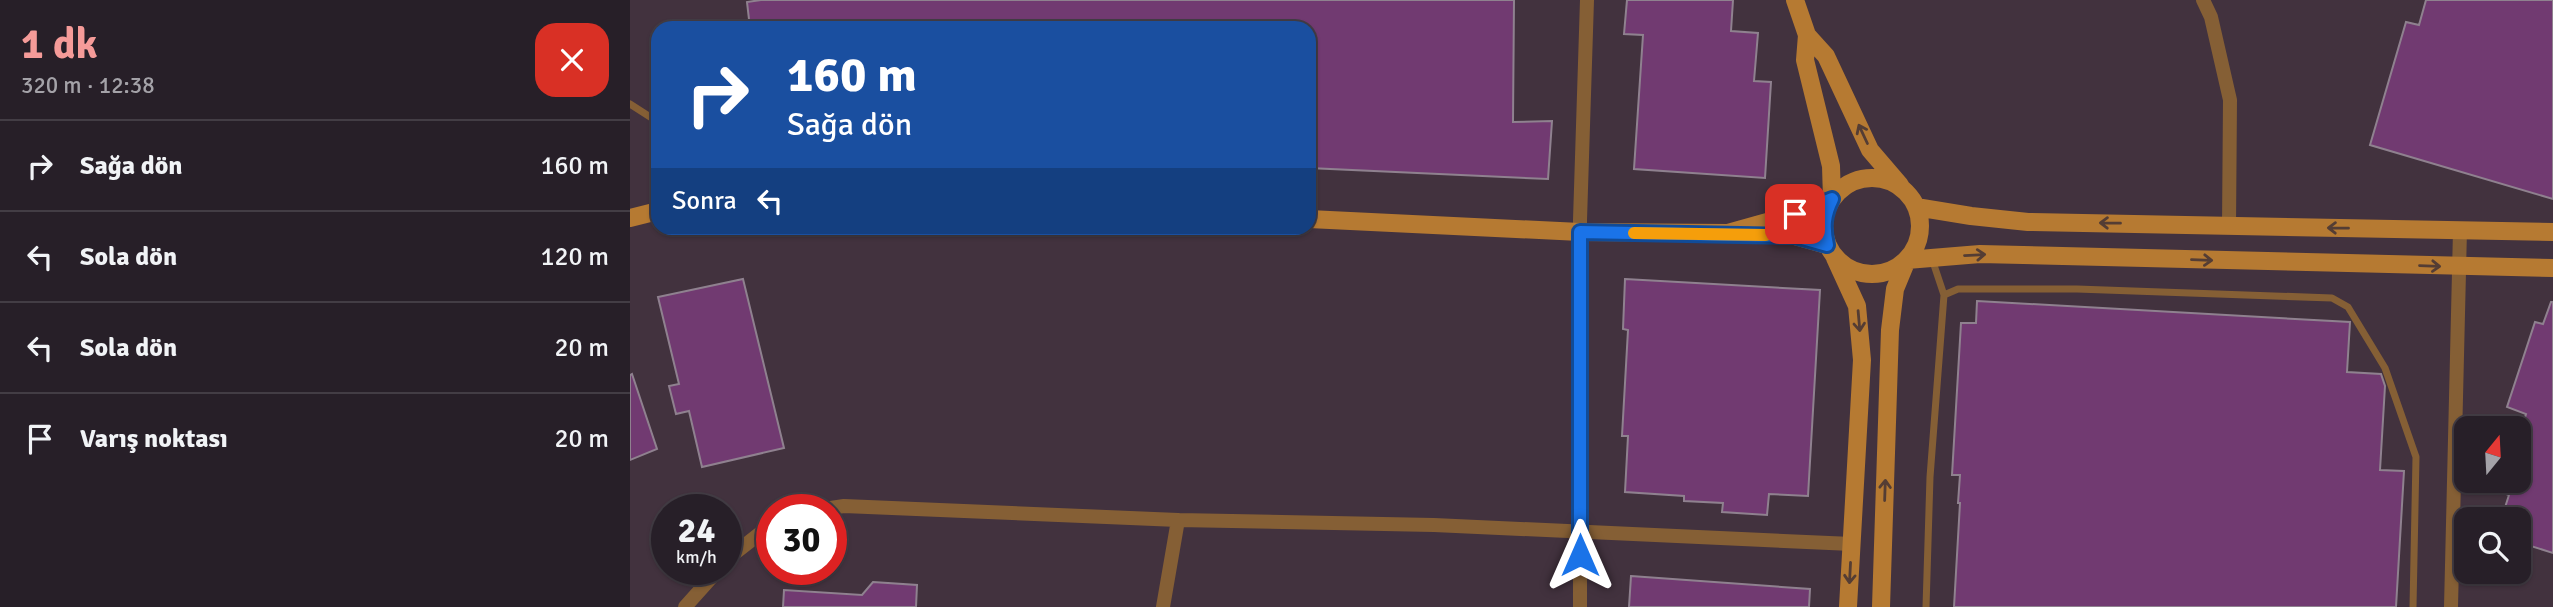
<!DOCTYPE html>
<html lang="tr">
<meta charset="utf-8">
<style>
body{margin:0;font-family:Signika,sans-serif;background:#2f2730;color:#f1f3f6;height:100vh;display:flex;flex-direction:column;font-size:26px;white-space:nowrap}
*{box-sizing:border-box;margin:0}
p{font-size:23px;color:#a4a2a8}
.icon{flex:none;width:38px;height:38px;fill:none;stroke:currentColor;stroke-width:2;stroke-linecap:round;stroke-linejoin:round}
.map{position:relative;flex:1;overflow:hidden}
.drawer{display:flex;flex-direction:column;background:#271f28;width:630px}
.drawer>*{flex:none}
.banner{position:absolute;left:21px;top:21px;width:665px;height:214px;border-radius:21px;box-shadow:0 2px 5px #0004,0 0 0 2px #433d45;background:#1a4fa0;color:#fff;overflow:hidden}
.needle{width:46px;rotate:18deg}
.controls{position:absolute;left:1824px;top:416px;display:grid;gap:14px}
.controls a{display:grid;place-items:center;width:77px;height:77px;border-radius:14px;background:#271f28;box-shadow:0 2px 5px #0004,0 0 0 2px #433d45;font-size:35px}
.speed{position:absolute;left:21px;top:494px;display:flex;gap:14px;font-size:35px;font-weight:700;text-align:center}
.speed>*{display:grid;place-content:center;width:91px;height:91px;border-radius:50%;background:#271f28;box-shadow:0 2px 5px #0004,0 0 0 2px #433d45;line-height:1}
.speed small{font-size:18px;font-weight:400}
.speed .limit{border:10px solid #d22;background:#fff;color:#111}
.pin{position:absolute;display:grid;place-items:center;width:60px;height:60px;color:#fff;margin:-30px;border-radius:14px;box-shadow:0 4px 10px #0006}
.me{position:absolute;width:77px;margin:-38px;rotate:0deg;stroke-linejoin:round;filter:drop-shadow(0 0 5px #0008)}
.turn{display:flex;align-items:center;gap:24px;height:147px;padding:0 21px;font-size:32px}
.turn .icon{width:91px;height:91px;stroke-width:2.5}
.turn b{display:block;font-size:49px;line-height:60px}
.then{display:flex;align-items:center;height:66px;padding:0 21px;background:#0003;gap:14px;font-size:26px}
.round{display:grid;place-items:center;flex:none;width:74px;height:74px;border-radius:21px;background:#2f2730}
.summary{display:flex;align-items:center;justify-content:space-between;height:119px;padding:0 21px}
h1{font-size:42px;font-weight:700;line-height:52px;color:#f59b99}
ul{padding:0;list-style:none}
li{display:flex;align-items:center;gap:21px;height:91px;padding:0 21px;border-top:2px solid #433d45}
li div{flex:1}
li b{display:block;font-size:26px}
li em{font-style:normal}
main{display:flex;flex:1;min-height:0}
.map>svg:first-child{display:block}
.industrial{fill:#42323e;fill-rule:evenodd}
.building{fill:#713a71;stroke:#8f818f;stroke-width:2}
.lines{fill:none;stroke-linecap:round;stroke-linejoin:round}
.lane{stroke:#855f35;stroke-width:7}
.street{stroke:#855f35;stroke-width:14}
.secondary{stroke:#b67a32;stroke-width:18}
.oneway{stroke:#543d34}
.route-casing{stroke:#114b97;stroke-width:18}
.route{stroke:#1a73e8;stroke-width:12}
.slow{stroke:#f59e0b;stroke-width:12}
</style>
<main>
<section class="drawer">
<div class="summary"><div><h1>1 dk</h1><p>320 m · 12:38</p></div><a class="round" style="background:#d93025;color:#fff"><svg class="icon" aria-label="close" viewBox="0 0 24 24"><path d="M6 6l12 12M18 6L6 18"/></svg></a></div>
<ul>
<li><svg class="icon" aria-label="right" viewBox="0 0 24 24"><path d="M7 20v-9h11M14 6l5 5-5 5"/></svg><div><b>Sağa dön</b></div><em>160 m</em></li>
<li><svg class="icon" aria-label="left" viewBox="0 0 24 24"><path d="M17 20v-9H6M10 6l-5 5 5 5"/></svg><div><b>Sola dön</b></div><em>120 m</em></li>
<li><svg class="icon" aria-label="left" viewBox="0 0 24 24"><path d="M17 20v-9H6M10 6l-5 5 5 5"/></svg><div><b>Sola dön</b></div><em>20 m</em></li>
<li><svg class="icon" aria-label="arrive" viewBox="0 0 24 24"><path d="M6 21V4h12l-3 4 3 4H6"/></svg><div><b>Varış noktası</b></div><em>20 m</em></li>
</ul>
</section>
<div class="map">
<svg width="1923" height="607" viewBox="0 0 1923 607">
<rect width="100%" height="100%" fill="#342935"/>
<path class="industrial" d="M 0,0 L 1923,0 L 1923,607 L 0,607 ZM 28,28 L 679,28 L 679,228 L 28,228 ZM 1836,429 L 1888,429 L 1888,481 L 1836,481 ZM 37,509 L 96,509 L 96,569 L 37,569 ZM 142,509 L 201,509 L 201,569 L 142,569 ZM 1836,520 L 1888,520 L 1888,572 L 1836,572 Z"/>
<path class="building" d="M 131,0 L 884,0 L 883,122 L 922,121 L 918,179 L 679,168 L 679,28 L 120,28 L 117,2 Z
M 997,0 L 1103,0 L 1101,31 L 1128,33 L 1124,81 L 1141,82 L 1135,178 L 1004,169 L 1013,35 L 994,34 Z
M 1796,0 L 1923,0 L 1923,199 L 1740,145 L 1776,22 L 1789,25 Z
M 113,279 L 154,448 L 72,467 L 59,411 L 46,414 L 39,386 L 49,384 L 28,297 Z
M 995,279 L 1190,290 L 1178,496 L 1139,494 L 1137,515 L 1092,512 L 1093,503 L 1054,501 L 1054,496 L 995,492 L 998,436 L 992,436 L 998,330 L 993,329 Z
M 1347,301 L 1720,322 L 1717,372 L 1751,374 L 1755,386 L 1750,470 L 1774,471 L 1766,607 L 1324,607 L 1330,503 L 1328,503 L 1330,475 L 1322,475 L 1331,323 L 1346,323 Z
M 1921,302 L 1923,302 L 1923,553 L 1888,542 L 1888,520 L 1871,520 L 1879,495 L 1870,492 L 1874,481 L 1888,481 L 1888,439 L 1896,414 L 1877,407 L 1905,322 L 1913,324 Z
M 2,374 L 27,449 L 0,460 L 0,375 Z
M 1001,576 L 1180,589 L 1179,607 L 999,607 Z
M 243,582 L 287,585 L 286,607 L 153,607 L 154,590 L 232,595 Z"/>
<g class="lines">
<path class="lane" d="M 0,104 L 28,122
M 1314,295 L 1328,289 L 1447,289 L 1702,298 L 1718,307 L 1755,368 L 1786,457 L 1783,607
M 1296,607 L 1300,477 L 1314,295 L 1302,259"/>
<path class="street" d="M 1573,0 L 1581,17 L 1600,100 L 1599,226
M 194,509 L 214,506 L 548,520 L 804,525 L 1222,544
M 96,560 L 142,524
M 55,607 L 89,569
M 533,607 L 548,520
M 950,607 L 950,220 L 957,0
M 1821,607 L 1830,230"/>
<path class="secondary" d="M 1165,0 L 1177,35 L 1175,60 L 1201,166 L 1202,199 L 1165,214 L 1098,233 L 1165,236 L 1197,245
M 1177,35 L 1196,56 L 1240,150 L 1270,185
M1194 226a48 48 0 1 1 96 0a48 48 0 1 1-96 0Z
M 1286,207 L 1341,216 L 1398,222 L 1923,232
M 0,218 L 28,211
M 679,219 L 950,232 L 1098,233
M 1205,258 L 1227,306 L 1232,360 L 1218,607
M 1251,607 L 1260,330 L 1265,289 L 1277,260 L 1350,254 L 1923,268"/>
</g>
<defs><path id="oneway-shaft" d="M-6 0H5M1.5-3L5.5 0L1.5 3" fill="none" stroke-width="1.6" stroke-linecap="round" stroke-linejoin="round" transform="scale(1.75)"/></defs>
<g class="oneway">
<use href="#oneway-shaft" transform="translate(1233 134) rotate(-115)"/>
<use href="#oneway-shaft" transform="translate(1480 223) rotate(-179)"/>
<use href="#oneway-shaft" transform="translate(1708 228) rotate(-179)"/>
<use href="#oneway-shaft" transform="translate(1345 255) rotate(-3)"/>
<use href="#oneway-shaft" transform="translate(1572 260) rotate(2)"/>
<use href="#oneway-shaft" transform="translate(1800 266) rotate(2)"/>
<use href="#oneway-shaft" transform="translate(1229 321) rotate(85)"/>
<use href="#oneway-shaft" transform="translate(1255 490) rotate(-88)"/>
<use href="#oneway-shaft" transform="translate(1220 573) rotate(93)"/>
</g>
<g class="lines">
<g class="route-casing">
<path id="route" d="M 950,555 L 950,232 L 1165,236 L 1197,245 C 1193,227 1194,215 1202,199 L 1165,214"/>
</g>
<use href="#route" class="route"/>
<path class="slow" d="M 1004,233 L 1136,235"/>
</g>
</svg>
<div class="controls">
<a><svg class="needle" viewBox="-14 -14 28 28"><path d="M0-13l5 13h-10z" fill="#e53935"/><path d="M0 13l5-13h-10z" fill="#a4a2a8"/></svg></a>
<a><svg class="icon" aria-label="search" viewBox="0 0 24 24"><circle cx="10" cy="10" r="6"/><path d="M15 15l6 6"/></svg></a>
</div>
<div class="speed"><div>24<small>km/h</small></div><div class="limit">30</div></div>
<div class="pin" style="left:1165px;top:214px;background:#d93025"><svg class="icon" aria-label="arrive" viewBox="0 0 24 24"><path d="M6 21V4h12l-3 4 3 4H6"/></svg></div>
<svg class="me" style="left:950px;top:555px" viewBox="-20 -20 40 40"><path d="M0-17L14 15 0 8-14 15z" fill="#1a73e8" stroke="#fff" stroke-width="4"/></svg>
<div class="banner">
<div class="turn"><svg class="icon" aria-label="right" viewBox="0 0 24 24"><path d="M7 20v-9h11M14 6l5 5-5 5"/></svg><div><b>160 m</b>Sağa dön</div></div>
<div class="then">Sonra<svg class="icon" aria-label="left" viewBox="0 0 24 24"><path d="M17 20v-9H6M10 6l-5 5 5 5"/></svg></div>
</div>
</div>
</main>
